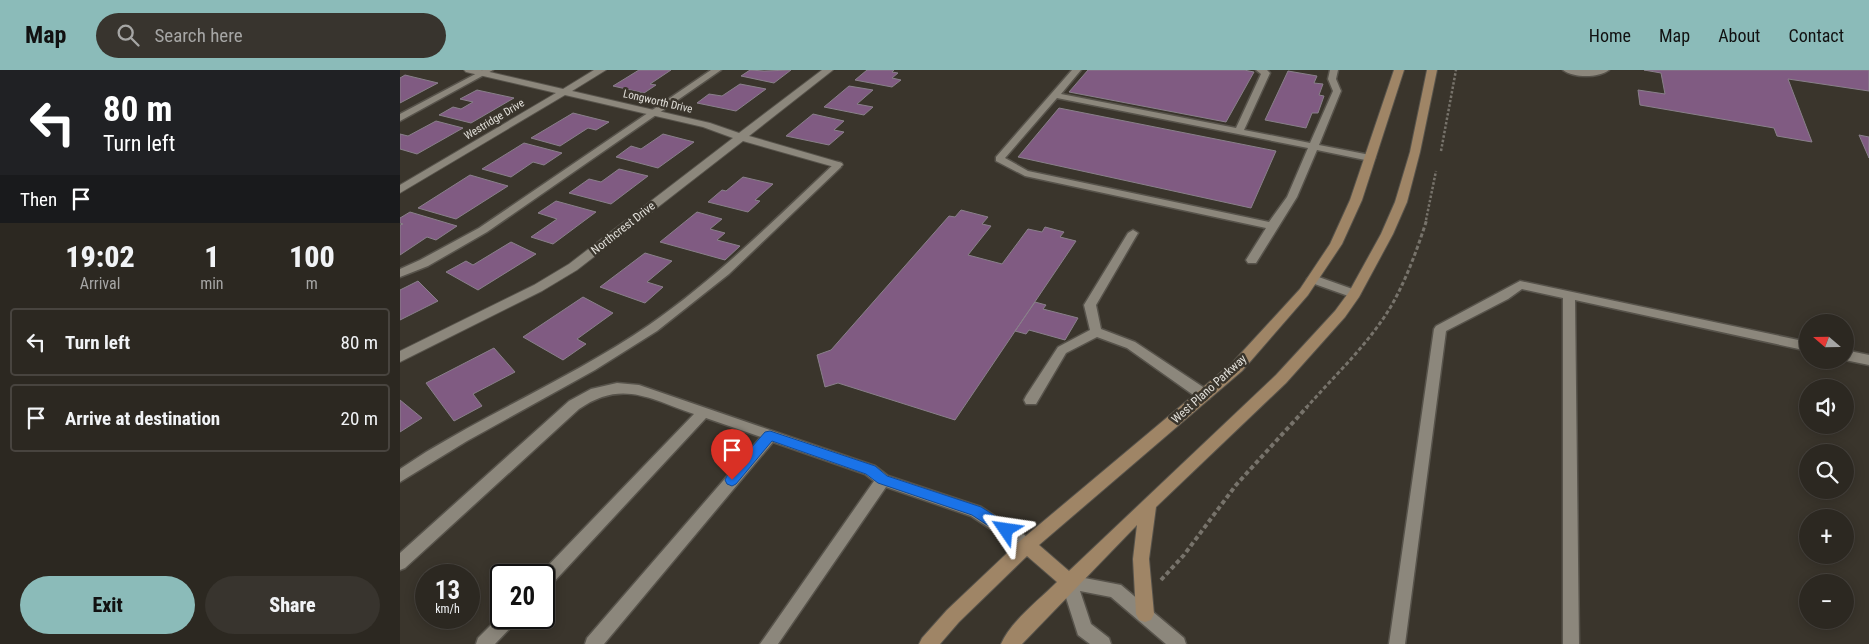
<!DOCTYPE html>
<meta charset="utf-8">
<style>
body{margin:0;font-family:"Roboto Condensed",sans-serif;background:#38342e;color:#f1f3f6;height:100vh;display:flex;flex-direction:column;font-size:19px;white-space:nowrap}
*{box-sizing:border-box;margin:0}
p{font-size:16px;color:#a6a6a5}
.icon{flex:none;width:28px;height:28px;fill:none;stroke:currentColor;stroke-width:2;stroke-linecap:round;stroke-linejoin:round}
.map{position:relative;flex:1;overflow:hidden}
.panel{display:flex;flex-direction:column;background:#2c2821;width:400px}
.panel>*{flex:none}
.hud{background:#202124;color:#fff;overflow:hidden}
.needle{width:32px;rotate:290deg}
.fabs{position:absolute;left:1399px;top:244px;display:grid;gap:10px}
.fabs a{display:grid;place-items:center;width:55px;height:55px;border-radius:50%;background:#2c2821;box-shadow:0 2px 12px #0003,0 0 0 1px #48443f;font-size:25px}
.speed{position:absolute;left:15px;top:494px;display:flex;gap:10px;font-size:25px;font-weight:700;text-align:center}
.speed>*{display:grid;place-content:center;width:65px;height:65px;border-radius:50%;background:#2c2821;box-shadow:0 2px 12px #0003,0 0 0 1px #48443f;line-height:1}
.speed small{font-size:12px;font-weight:400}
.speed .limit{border:2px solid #111;border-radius:8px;background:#fff;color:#111}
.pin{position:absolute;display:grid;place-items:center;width:42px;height:42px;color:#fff;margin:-51px -21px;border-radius:50% 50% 50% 0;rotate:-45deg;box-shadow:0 0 5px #0007}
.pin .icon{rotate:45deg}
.me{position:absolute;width:55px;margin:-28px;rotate:302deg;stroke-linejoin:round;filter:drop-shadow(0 0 4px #0008)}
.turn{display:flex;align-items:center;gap:18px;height:105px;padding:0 20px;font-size:22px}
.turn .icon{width:65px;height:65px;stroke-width:2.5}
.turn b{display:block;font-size:35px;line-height:42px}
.then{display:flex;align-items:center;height:48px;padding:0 20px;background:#0003;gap:10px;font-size:19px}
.eta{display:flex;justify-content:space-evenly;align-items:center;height:85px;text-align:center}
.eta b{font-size:30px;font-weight:800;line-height:35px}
.button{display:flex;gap:10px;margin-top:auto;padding:10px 20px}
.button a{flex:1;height:58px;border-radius:30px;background:#8bbbb9;color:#111;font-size:20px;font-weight:800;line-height:58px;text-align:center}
.button a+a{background:#38342e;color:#f1f3f6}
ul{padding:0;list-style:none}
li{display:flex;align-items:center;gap:15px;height:68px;margin:0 10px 8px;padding:0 10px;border:2px solid #48443f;border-radius:5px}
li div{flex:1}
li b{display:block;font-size:19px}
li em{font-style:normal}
header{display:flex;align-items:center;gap:30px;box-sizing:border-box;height:70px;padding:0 25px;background:#8bbbb9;color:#111}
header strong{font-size:24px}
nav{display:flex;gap:28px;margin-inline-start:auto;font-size:18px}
.search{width:350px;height:45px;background:#38342e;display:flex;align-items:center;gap:12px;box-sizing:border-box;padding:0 18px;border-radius:28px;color:#a6a6a5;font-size:19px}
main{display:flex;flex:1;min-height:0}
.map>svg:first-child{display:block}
.building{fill:#805b82;stroke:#89808a}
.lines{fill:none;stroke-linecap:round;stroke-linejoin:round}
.service-casing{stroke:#57534b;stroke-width:3}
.minor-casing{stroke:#57534b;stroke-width:2}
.secondary-casing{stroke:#57534b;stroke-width:2}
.path-far2{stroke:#77736b;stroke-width:2.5;stroke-dasharray:2.5 2;stroke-linecap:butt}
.path-far1{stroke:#77736b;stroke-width:3;stroke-dasharray:4 2.5;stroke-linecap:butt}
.path{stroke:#77736b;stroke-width:4;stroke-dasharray:4.5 3;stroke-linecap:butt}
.service{fill:#8c877c;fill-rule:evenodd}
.minor{fill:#8c877c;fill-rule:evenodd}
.secondary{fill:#9f8566;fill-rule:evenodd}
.route{fill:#1a73e8;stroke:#114b97}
.labels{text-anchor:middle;stroke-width:5;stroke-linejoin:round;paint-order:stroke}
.far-street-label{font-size:11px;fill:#e1dfd9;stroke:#3a352c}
.street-label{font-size:12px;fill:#e1dfd9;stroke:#3a352c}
</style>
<header>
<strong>Map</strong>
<div class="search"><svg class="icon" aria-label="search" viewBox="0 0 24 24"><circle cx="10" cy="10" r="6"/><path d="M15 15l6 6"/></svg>Search here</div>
<nav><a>Home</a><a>Map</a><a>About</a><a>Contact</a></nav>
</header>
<main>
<section class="panel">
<div class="hud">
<div class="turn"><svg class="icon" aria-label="left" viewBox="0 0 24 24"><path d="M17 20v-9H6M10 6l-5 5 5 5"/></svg><div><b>80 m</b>Turn left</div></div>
<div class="then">Then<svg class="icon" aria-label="arrive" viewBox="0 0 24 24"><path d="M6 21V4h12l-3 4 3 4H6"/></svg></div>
</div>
<div class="eta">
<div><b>19:02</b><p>Arrival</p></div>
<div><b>1</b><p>min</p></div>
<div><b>100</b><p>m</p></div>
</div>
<ul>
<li><svg class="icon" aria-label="left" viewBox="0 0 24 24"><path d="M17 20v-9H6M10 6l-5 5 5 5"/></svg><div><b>Turn left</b></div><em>80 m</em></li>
<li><svg class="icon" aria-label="arrive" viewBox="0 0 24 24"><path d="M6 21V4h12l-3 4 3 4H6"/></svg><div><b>Arrive at destination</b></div><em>20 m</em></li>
</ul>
<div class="button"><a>Exit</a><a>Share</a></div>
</section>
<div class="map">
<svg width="1469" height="574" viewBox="0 0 1469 574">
<rect width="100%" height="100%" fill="#3a352c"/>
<path class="building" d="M 239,0 L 271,0 L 250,14 L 256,15 L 244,23 L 213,16 Z
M 350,0 L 364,1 L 391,0 L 374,13 L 341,6 Z
M 467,0 L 494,0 L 492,2 L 498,3 L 492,8 L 501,10 L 492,17 L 455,10 Z
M 688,0 L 844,0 L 854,2 L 826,52 L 669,22 Z
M 1244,0 L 1469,0 L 1469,21 L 1388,9 L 1412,72 L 1377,66 L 1374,58 L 1240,35 L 1238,20 L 1265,24 L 1261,3 Z
M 888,1 L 917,6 L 914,13 L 923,14 L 919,25 L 924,26 L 918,43 L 912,43 L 906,58 L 865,50 Z
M 5,5 L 38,13 L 0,33 L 0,8 Z
M 340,14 L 366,19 L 336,41 L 297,33 L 309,24 L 322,26 Z
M 449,16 L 473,20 L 457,34 L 473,37 L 464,45 L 424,37 Z
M 77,20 L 114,28 L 71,53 L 39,45 L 53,37 L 61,39 L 73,32 L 60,29 Z
M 659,38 L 876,81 L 851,138 L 618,87 Z
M 173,43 L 209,52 L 196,60 L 188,58 L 160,76 L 131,68 Z
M 413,44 L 444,51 L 434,60 L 444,62 L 429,75 L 386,66 Z
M 36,51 L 63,58 L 17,84 L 0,79 L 0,64 L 8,66 Z
M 263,64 L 294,72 L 258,98 L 216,87 L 231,76 L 241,79 Z
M 1459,65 L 1469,67 L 1469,88 Z
M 124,73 L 162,83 L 144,95 L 133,92 L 111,107 L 82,99 Z
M 219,99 L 248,106 L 211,134 L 169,123 L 189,109 L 201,112 Z
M 70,105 L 108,116 L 56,149 L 18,138 Z
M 343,107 L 373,114 L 355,130 L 360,131 L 348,142 L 308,132 L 322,120 L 326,121 Z
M 156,131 L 196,142 L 153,174 L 131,167 L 157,149 L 138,143 Z
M 561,140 L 588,147 L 582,154 L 591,156 L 568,185 L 602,194 L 628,159 L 642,162 L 645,157 L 664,162 L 660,167 L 676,171 L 555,350 L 438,313 L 425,317 L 417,285 L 431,280 L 549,146 L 555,147 Z
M 10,142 L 57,156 L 36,170 L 27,167 L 0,185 L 0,155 L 3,154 L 0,153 L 0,148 Z
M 297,142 L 322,149 L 310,159 L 325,163 L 317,170 L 340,176 L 325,190 L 260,172 Z
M 111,172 L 136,184 L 78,220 L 46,202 L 66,191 L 73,195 Z
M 245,183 L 272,191 L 247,212 L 263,217 L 245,233 L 200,217 Z
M 18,211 L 38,231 L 0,250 L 0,220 Z
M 183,227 L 213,243 L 177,269 L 186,274 L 163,290 L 123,267 Z
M 635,232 L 646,235 L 643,239 L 678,248 L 665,270 L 629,260 L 626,264 L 615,261 Z
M 94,278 L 115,302 L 73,324 L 82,336 L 54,351 L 26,313 Z
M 0,330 L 22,348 L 0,362 Z"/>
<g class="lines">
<g class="service-casing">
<path id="service" d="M 83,0 L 93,0 L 0,51 L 0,44 Z
M 311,0 L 321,0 L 87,162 L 28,196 L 0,207 L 0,199 L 20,190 L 79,158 Z
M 672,0 L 681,0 L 661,24 L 836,58 L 861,4 L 856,0 L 867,0 L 870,3 L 844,60 L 910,73 L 933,21 L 928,9 L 930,0 L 938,0 L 936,9 L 941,21 L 919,75 L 970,85 L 975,88 L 970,91 L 917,80 L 897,127 L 856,193 L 848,193 L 846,190 L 866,158 L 625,106 L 596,91 L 596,87 ZM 657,28 L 908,78 L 887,127 L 869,152 L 628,101 L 605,88 Z
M 1163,0 L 1209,0 C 1198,8 1174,8 1163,0 Z
M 438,92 L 441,93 L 441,97 L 329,204 L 257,261 L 195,300 L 67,371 L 0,412 L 0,399 L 26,382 C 99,338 179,303 249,255 C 317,208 375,149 435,93 Z
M 733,160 L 738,163 L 696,235 L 701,259 L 735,272 L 809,321 L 811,325 L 809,329 L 799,329 L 727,278 L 697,267 L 666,283 L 636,334 L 626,334 L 624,330 L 626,326 L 658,277 L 690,260 L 684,235 L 728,163 Z
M 913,205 L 958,221 L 960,224 L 954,228 L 909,212 L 907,209 Z
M 1120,211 L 1408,272 L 1408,281 L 1175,230 L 1179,574 L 1163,574 L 1163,228 L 1122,219 L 1108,229 L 1046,261 L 1005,574 L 989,574 L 1034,259 L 1036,256 Z
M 1445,280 L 1469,285 L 1469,295 L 1445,290 Z
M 217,313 L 239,315 L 475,396 L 488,406 L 581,437 L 632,470 L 635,475 L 632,480 L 627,482 L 622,480 L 571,446 L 486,417 L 378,574 L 360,574 L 474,411 L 465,404 L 373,372 L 204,574 L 185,574 L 187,568 L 361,367 L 306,348 L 150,516 L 144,518 L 144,505 L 139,505 L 294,344 C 250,329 222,309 179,339 L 5,498 L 0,500 L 0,483 L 169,331 L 191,319 Z
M 669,505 L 721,515 L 784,568 L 786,574 L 766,574 L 711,527 L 680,521 L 691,554 L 709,568 L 711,574 L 690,574 L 678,565 L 661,512 L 663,507 Z
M 101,545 L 101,548 L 117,548 L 115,553 L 95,574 L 76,574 L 78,568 Z"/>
</g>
<g class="minor-casing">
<path id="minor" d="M 64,0 L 81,0 L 163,19 L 194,0 L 206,0 L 172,21 L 310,53 L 339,63 L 422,0 L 433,0 L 349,66 L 442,93 L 443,95 L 438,98 L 343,71 L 177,200 L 142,221 L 0,292 L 0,281 L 134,215 L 169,194 L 333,68 L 303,57 L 165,25 L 0,123 L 0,115 L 156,23 L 66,2 Z"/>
</g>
<g class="secondary-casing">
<path id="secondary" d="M 994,0 L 1004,0 L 962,130 L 942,174 L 908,225 L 842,301 L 639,475 L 669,501 L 876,305 L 935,241 L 949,222 L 981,164 L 995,132 L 1010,82 L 1027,0 L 1037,0 L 1020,82 L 1007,132 L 993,164 L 959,227 L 945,247 L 886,313 L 756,437 L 749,489 L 754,544 L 751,550 L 745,552 L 739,550 L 736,544 L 733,489 L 737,455 L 622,574 L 601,574 C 610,552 640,529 657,512 L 627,486 L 559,552 L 540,574 L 519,574 L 522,568 L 547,540 L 621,470 L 832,293 L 900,219 L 930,174 L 950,130 Z"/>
</g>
<path class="path-far2" d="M 1041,81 L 1056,0
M 1026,150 L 1036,101"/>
<path class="path-far1" d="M 906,338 C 936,304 972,271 994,231 C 1008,205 1018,177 1027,149"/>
<path class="path" d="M 761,510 L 784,485 L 836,415 L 907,337"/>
<use href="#service" class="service"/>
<use href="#minor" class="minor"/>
<use href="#secondary" class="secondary"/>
</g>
<path class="route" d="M 370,361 L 475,396 L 487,406 L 581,437 L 611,456 L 613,460 L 611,464 L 606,466 L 601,464 L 572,445 L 478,413 L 466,404 L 372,371 L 336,414 L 332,416 L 327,414 L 325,410 L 327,406 L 365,362 Z"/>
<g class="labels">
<g class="far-street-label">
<text transform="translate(258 31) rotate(13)" y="4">Longworth Drive</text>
<text transform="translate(94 49) rotate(-31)" y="4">Westridge Drive</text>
</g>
<g class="street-label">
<text transform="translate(223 158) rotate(-38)" y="4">Northcrest Drive</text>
<text transform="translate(809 319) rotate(-42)" y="4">West Plano Parkway</text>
</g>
</g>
</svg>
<div class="fabs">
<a><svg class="needle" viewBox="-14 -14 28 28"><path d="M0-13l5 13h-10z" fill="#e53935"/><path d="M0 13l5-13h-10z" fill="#a6a6a5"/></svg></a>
<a><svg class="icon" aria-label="sound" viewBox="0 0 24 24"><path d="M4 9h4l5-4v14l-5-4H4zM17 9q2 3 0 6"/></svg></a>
<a><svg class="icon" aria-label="search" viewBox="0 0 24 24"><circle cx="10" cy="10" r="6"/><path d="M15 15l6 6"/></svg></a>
<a>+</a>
<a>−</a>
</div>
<div class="speed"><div>13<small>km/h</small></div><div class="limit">20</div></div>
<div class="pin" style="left:332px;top:410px;background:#d93025"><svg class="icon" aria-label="arrive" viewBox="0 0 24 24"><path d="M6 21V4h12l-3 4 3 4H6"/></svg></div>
<svg class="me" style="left:606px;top:460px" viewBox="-20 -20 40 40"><path d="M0-17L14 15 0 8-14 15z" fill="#1a73e8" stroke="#fff" stroke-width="4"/></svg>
</div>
</main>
